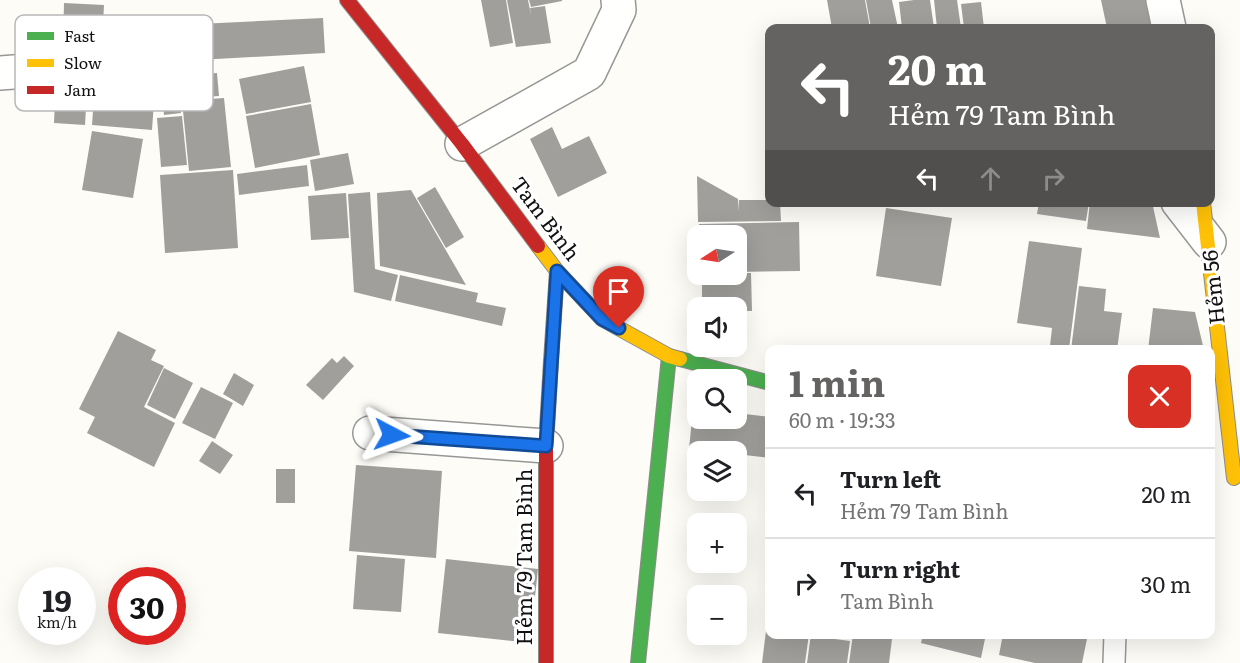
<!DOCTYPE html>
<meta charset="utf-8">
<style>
body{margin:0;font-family:Literata,serif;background:#f6f6f6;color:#202124;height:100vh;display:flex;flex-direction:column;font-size:22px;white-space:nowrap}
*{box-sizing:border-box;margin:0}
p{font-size:20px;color:#757577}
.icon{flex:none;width:33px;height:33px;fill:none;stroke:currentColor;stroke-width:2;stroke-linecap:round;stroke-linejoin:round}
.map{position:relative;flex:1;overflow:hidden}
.details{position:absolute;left:765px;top:345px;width:450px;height:294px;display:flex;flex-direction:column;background:#fff;border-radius:12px;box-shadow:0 6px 24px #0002}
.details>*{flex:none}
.banner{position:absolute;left:765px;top:24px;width:450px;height:183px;border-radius:12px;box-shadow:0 6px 24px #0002;background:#646362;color:#fff;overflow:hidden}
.needle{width:39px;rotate:258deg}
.tools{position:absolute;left:687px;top:225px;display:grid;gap:12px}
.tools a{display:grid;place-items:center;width:60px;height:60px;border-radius:12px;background:#fff;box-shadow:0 6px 24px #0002;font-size:30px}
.speed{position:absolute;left:18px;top:567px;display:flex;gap:12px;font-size:30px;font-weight:700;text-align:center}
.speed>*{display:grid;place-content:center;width:78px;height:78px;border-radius:50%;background:#fff;box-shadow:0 6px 24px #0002;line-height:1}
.speed small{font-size:15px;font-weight:400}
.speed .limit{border:9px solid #d22;background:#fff;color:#111}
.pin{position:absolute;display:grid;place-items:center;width:51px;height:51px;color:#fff;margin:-62px -26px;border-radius:50% 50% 50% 0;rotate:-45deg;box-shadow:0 0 6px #0007}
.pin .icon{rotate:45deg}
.me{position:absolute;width:66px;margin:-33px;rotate:94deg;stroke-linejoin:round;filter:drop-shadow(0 0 4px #0008)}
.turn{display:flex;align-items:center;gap:21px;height:126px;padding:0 24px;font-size:27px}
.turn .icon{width:78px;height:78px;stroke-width:2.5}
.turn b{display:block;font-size:42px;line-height:51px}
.lanes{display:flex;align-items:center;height:57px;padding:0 24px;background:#0003;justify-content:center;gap:30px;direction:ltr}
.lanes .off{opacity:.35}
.round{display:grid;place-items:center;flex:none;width:63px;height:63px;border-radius:12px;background:#f6f6f6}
.head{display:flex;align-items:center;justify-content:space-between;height:102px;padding:0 24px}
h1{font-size:36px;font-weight:700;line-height:45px;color:#646362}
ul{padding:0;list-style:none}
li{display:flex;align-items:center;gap:18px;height:90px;padding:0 24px;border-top:2px solid #e0e0e0}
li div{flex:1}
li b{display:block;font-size:22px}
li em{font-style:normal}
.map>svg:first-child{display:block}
.building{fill:#a19f9c}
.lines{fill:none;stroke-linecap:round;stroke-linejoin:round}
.lane-casing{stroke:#979795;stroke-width:24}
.street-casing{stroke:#979795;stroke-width:36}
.fast-casing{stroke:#8e8d8b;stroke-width:16}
.slow-casing{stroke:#8e8d8b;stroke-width:16}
.jam-casing{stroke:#8e8d8b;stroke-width:16}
.lane{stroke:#fffffe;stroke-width:21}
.street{stroke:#fffffe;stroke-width:33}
.fast{stroke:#4caf50;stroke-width:14}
.slow{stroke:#ffc107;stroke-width:14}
.jam{stroke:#c62828;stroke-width:14}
.route-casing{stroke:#114b97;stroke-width:15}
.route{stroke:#1a73e8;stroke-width:10}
.labels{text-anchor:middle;stroke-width:6;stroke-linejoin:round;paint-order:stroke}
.street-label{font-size:21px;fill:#111;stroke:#fff}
.key{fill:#fff;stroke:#b8b8b8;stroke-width:1.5}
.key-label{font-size:16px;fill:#111}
</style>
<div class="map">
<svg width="1240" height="663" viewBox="0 0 1240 663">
<rect width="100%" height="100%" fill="#fdfcf7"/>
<path class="building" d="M 481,0 L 506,0 L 513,43 L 490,47 Z
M 507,0 L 528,0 L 531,15 L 530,8 L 545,6 L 551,43 L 516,47 Z
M 529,0 L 562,0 L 562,1 L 531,7 Z
M 827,0 L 865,0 L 870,28 L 832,28 Z
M 866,0 L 892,0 L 898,28 L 871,28 Z
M 914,0 L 930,0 L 934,28 L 902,28 L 899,2 Z
M 934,0 L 957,0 L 961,28 L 937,28 Z
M 1101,0 L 1159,0 L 1165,28 L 1107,28 Z
M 981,2 L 984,28 L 964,28 L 961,4 Z
M 64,3 L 104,5 L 102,46 L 63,45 Z
M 323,18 L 325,53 L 180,61 L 178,25 Z
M 57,55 L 89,57 L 85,125 L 54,123 Z
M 304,66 L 311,102 L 246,114 L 239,79 Z
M 96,68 L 156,73 L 152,130 L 92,125 Z
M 217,73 L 219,96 L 179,99 L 181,113 L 164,115 L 160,78 Z
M 224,98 L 231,167 L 189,171 L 182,101 Z
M 311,104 L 320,155 L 255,168 L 246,116 Z
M 182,116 L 187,165 L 161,167 L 157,118 Z
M 552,127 L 562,149 L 589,136 L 607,173 L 558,197 L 530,139 Z
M 92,131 L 143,139 L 133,198 L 82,190 Z
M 348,153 L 354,184 L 315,191 L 310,160 Z
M 307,165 L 309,186 L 239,195 L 237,174 Z
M 233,170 L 238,248 L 165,253 L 160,175 Z
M 697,176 L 738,199 L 739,211 L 739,200 L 770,200 L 770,202 L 780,202 L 781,221 L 698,222 Z
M 435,187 L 464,237 L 446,248 L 417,198 Z
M 411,190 L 466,285 L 380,266 L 377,193 Z
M 370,192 L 375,269 L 398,275 L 391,301 L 354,292 L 348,194 Z
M 346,193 L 349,238 L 311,240 L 308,196 Z
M 1039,202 L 1089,202 L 1086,221 L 1037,214 Z
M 1090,202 L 1152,202 L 1160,238 L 1087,229 Z
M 886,208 L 952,218 L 941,286 L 876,276 Z
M 799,222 L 800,271 L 736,272 L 736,236 L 699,236 L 699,224 Z
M 1029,241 L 1082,248 L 1069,349 L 1050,346 L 1052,328 L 1017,323 Z
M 736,273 L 751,273 L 752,311 L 736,311 L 736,308 L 702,308 L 702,274 L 736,274 Z
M 400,275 L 478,293 L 476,302 L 506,308 L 502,326 L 395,301 Z
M 1079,286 L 1106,289 L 1104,311 L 1122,313 L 1117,350 L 1071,350 Z
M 1153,308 L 1195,312 L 1204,350 L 1148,350 Z
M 118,331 L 156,350 L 151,360 L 164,366 L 144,407 L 175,423 L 154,467 L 87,433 L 95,417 L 79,409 Z
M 344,356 L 354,366 L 323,400 L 306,385 L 332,358 L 337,363 Z
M 164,368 L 193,383 L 175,419 L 147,405 Z
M 234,373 L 254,385 L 243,406 L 223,394 Z
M 201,387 L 233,403 L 215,439 L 182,423 Z
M 693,409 L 698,409 L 698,418 L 736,418 L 736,413 L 770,417 L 770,458 L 736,454 L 736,452 L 689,449 Z
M 212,441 L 233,455 L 220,474 L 199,461 Z
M 356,465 L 442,471 L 436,558 L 349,551 Z
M 276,469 L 295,469 L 295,503 L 276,503 Z
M 357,555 L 405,559 L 401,612 L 353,609 Z
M 446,559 L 538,569 L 530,643 L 438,633 Z
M 768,615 L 770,634 L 809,634 L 805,663 L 762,663 Z
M 811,634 L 827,634 L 827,638 L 850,641 L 847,663 L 807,663 Z
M 853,634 L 873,634 L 872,637 L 892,639 L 889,663 L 849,663 Z
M 923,634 L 986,634 L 981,658 L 921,643 Z
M 1003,634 L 1033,637 L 1033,634 L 1088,634 L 1082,663 L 1035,663 L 999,655 Z"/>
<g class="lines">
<g class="lane-casing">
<path id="lane" d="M 1114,663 L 1115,634"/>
</g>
<g class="street-casing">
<path id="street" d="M 1163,0 L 1169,28
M 0,73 L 26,71
M 462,144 L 589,73 L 619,10 L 618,0
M 1178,202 L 1209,242
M 370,433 L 546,446"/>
</g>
<g class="fast-casing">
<path id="fast" d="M 680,359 L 770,383
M 638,663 L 669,356"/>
</g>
<g class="slow-casing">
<path id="slow" d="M 1203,202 L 1234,478
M 538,246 L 557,271 L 602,319 L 669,356 L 680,359
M 551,361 L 557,271"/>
</g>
<g class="jam-casing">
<path id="jam" d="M 347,0 L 462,144 L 538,246
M 546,663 L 546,446 L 551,361"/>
</g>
<use href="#lane" class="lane"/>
<use href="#street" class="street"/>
<use href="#fast" class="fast"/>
<use href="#slow" class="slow"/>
<use href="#jam" class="jam"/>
</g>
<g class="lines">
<g class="route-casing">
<path id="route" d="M 392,435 L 546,446 L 557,271 L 602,319 L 619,328"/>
</g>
<use href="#route" class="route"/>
</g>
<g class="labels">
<g class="street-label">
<text transform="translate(545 219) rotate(53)" y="7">Tam Bình</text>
<text transform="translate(1214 287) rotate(-96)" y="7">Hẻm 56</text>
<text transform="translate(525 557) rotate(-90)" y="7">Hẻm 79 Tam Bình</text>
</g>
</g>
<rect x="15" y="15" width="198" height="96" rx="9" class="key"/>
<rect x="27" y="32" width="27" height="8" fill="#4caf50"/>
<rect x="27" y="59" width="27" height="8" fill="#ffc107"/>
<rect x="27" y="86" width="27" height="8" fill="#c62828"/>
<g class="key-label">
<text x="64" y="42">Fast</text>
<text x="64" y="69">Slow</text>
<text x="64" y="96">Jam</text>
</g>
</svg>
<div class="tools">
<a><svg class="needle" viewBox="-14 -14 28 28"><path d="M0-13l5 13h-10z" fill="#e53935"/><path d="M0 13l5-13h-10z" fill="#757577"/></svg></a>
<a><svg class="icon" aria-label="sound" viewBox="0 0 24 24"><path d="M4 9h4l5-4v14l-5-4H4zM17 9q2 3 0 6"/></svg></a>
<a><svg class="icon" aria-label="search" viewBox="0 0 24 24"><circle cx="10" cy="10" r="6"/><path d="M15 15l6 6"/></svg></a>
<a><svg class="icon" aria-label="layers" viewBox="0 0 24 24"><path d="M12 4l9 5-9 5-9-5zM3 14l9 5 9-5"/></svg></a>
<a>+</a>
<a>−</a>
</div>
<div class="speed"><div>19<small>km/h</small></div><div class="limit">30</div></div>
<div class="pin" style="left:619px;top:328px;background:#d93025"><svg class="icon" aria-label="arrive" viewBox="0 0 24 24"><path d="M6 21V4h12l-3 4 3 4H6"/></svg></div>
<svg class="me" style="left:392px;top:435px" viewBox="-20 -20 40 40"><path d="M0-17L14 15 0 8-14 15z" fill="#1a73e8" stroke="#fff" stroke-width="4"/></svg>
<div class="banner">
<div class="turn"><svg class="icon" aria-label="left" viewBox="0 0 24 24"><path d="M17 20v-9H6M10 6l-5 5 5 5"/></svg><div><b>20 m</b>Hẻm 79 Tam Bình</div></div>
<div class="lanes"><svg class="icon" aria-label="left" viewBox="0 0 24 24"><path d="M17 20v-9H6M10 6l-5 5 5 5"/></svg><svg class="icon off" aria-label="ahead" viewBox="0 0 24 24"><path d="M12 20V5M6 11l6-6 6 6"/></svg><svg class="icon off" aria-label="right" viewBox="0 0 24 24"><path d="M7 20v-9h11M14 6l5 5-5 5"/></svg></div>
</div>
<section class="details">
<div class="head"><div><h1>1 min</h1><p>60 m · 19:33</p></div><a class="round" style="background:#d93025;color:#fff"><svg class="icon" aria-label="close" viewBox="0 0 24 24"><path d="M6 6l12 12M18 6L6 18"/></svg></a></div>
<ul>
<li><svg class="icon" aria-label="left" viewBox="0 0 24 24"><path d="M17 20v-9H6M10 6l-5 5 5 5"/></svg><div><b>Turn left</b><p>Hẻm 79 Tam Bình</p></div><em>20 m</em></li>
<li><svg class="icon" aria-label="right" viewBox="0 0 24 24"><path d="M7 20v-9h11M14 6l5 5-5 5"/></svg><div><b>Turn right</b><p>Tam Bình</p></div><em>30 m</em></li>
</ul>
</section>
</div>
